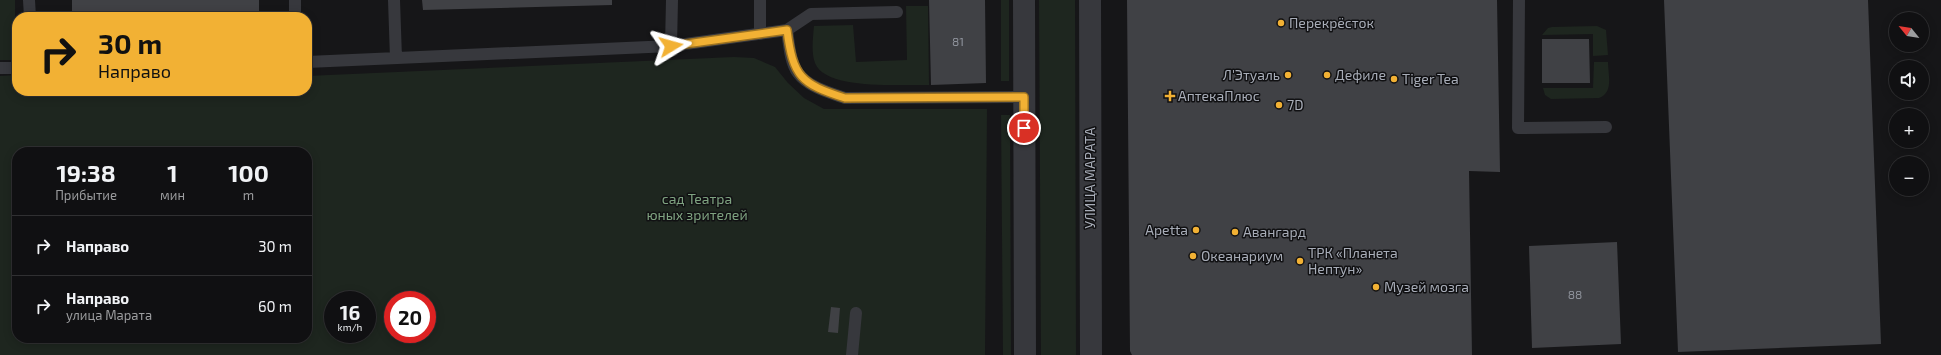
<!DOCTYPE html>
<html lang="ru">
<meta charset="utf-8">
<style>
body{margin:0;font-family:"Exo 2",sans-serif;background:#19191b;color:#f1f3f6;height:100vh;display:flex;flex-direction:column;font-size:15px;white-space:nowrap}
*{box-sizing:border-box;margin:0}
p{font-size:13px;color:#9c9d9f}
.icon{flex:none;width:22px;height:22px;fill:none;stroke:currentColor;stroke-width:2;stroke-linecap:round;stroke-linejoin:round}
.map{position:relative;flex:1;overflow:hidden}
.side{position:absolute;left:12px;top:147px;width:300px;height:196px;display:flex;flex-direction:column;background:#101012;border-radius:16px;box-shadow:0 2px 10px #0003,0 0 0 1px #303032}
.side>*{flex:none}
.hud{position:absolute;left:12px;top:12px;width:300px;height:84px;border-radius:16px;box-shadow:0 2px 10px #0003,0 0 0 1px #303032;background:#f2b134;color:#111;overflow:hidden}
.needle{width:26px;rotate:300deg}
.tools{position:absolute;left:1889px;top:12px;display:grid;gap:8px}
.tools a{display:grid;place-items:center;width:40px;height:40px;border-radius:50%;background:#101012;box-shadow:0 2px 10px #0003,0 0 0 1px #303032;font-size:20px}
.speed{position:absolute;left:324px;top:291px;display:flex;gap:8px;font-size:20px;font-weight:700;text-align:center}
.speed>*{display:grid;place-content:center;width:52px;height:52px;border-radius:50%;background:#101012;box-shadow:0 2px 10px #0003,0 0 0 1px #303032;line-height:1}
.speed small{font-size:10px;font-weight:400}
.speed .limit{border:6px solid #d22;background:#fff;color:#111}
.pin{position:absolute;display:grid;place-items:center;width:34px;height:34px;color:#fff;margin:-17px;border:2px solid #fff;border-radius:50%;box-shadow:0 1px 4px #0007}
.me{position:absolute;width:44px;margin:-22px;rotate:82deg;stroke-linejoin:round;filter:drop-shadow(0 0 3px #0008)}
.turn{display:flex;align-items:center;gap:14px;height:84px;padding:0 20px;font-size:18px}
.turn .icon{width:52px;height:52px;stroke-width:2.5}
.turn b{display:block;font-size:28px;line-height:34px}
.eta{display:flex;justify-content:space-evenly;align-items:center;height:68px;text-align:center}
.eta b{font-size:24px;font-weight:700;line-height:28px}
ul{padding:0;list-style:none}
li{display:flex;align-items:center;gap:12px;height:60px;padding:0 20px;border-top:1px solid #303032}
li div{flex:1}
li b{display:block;font-size:15px}
li em{font-style:normal}
.map>svg:first-child{display:block}
.green{fill:#1e261f;fill-rule:evenodd}
.building{fill:#404145}
.lines{fill:none;stroke-linecap:round;stroke-linejoin:round}
.lane{stroke:#37383d;stroke-width:12}
.street{stroke:#37383d;stroke-width:22}
.route-casing{stroke:#9d7322;stroke-width:10}
.route{stroke:#f2b134;stroke-width:7}
.poi-dot{fill:#f2b134;stroke:#111113;stroke-width:1.5}
.labels{text-anchor:middle;stroke-width:3;stroke-linejoin:round;paint-order:stroke}
.number-label{font-size:12px;fill:#8e929b}
.poi-label{font-size:14px;fill:#a8adb8;stroke:#111113;text-anchor:start}
.street-label{font-size:14px;fill:#a8adb8;stroke:#111113}
.park-label{font-size:14px;fill:#7fa381;stroke:#111113}
</style>
<div class="map">
<svg width="1941" height="355" viewBox="0 0 1941 355">
<rect width="100%" height="100%" fill="#161618"/>
<path class="green" d="M 0,0 L 15,0 L 15,60 L 0,60 Z
M 1001,0 L 1009,0 L 1009,81 L 1001,81 Z
M 1039,0 L 1075,0 L 1076,355 L 1041,355 Z
M 906,6 L 928,6 L 929,85 C 903,84 826,91 815,63 C 811,52 813,38 814,26 L 853,25 L 856,62 L 907,60 Z
M 1597,26 L 1606,30 L 1608,55 L 1593,56 L 1593,34 L 1542,35 L 1548,28 L 1552,27 Z
M 734,57 L 754,58 L 775,67 L 788,83 L 804,98 L 824,109 L 987,109 L 985,355 L 0,355 L 0,76 L 17,75 L 17,91 L 307,91 L 307,76 ZM 17,152 L 307,152 L 307,338 L 17,338 ZM 333,300 L 367,300 L 367,334 L 333,334 ZM 393,300 L 427,300 L 427,334 L 393,334 Z
M 1594,62 L 1608,62 C 1608,75 1614,92 1599,98 L 1551,99 L 1545,95 L 1543,88 L 1593,88 Z
M 1001,115 L 1010,115 L 1011,355 L 1003,355 Z"/>
<path class="building" d="M 72,0 L 259,0 L 259,13 L 72,17 Z
M 422,0 L 612,0 L 612,5 L 423,10 Z
M 929,0 L 985,0 L 986,83 L 931,85 Z
M 1127,0 L 1497,0 L 1500,172 L 1469,171 L 1472,355 L 1132,355 L 1130,351 Z
M 1664,0 L 1868,0 L 1881,344 L 1678,352 Z
M 1542,39 L 1589,39 L 1590,83 L 1542,83 Z
M 1617,242 L 1621,344 L 1532,348 L 1529,246 Z
M 831,307 L 840,308 L 838,333 L 828,332 Z"/>
<g class="lines">
<path class="lane" d="M 29,0 L 30,17
M 394,0 L 396,58
M 1519,0 L 1518,128 L 1606,127
M 295,17 L 295,0
M 787,30 L 811,14 L 897,12
M 760,34 L 760,0
M 671,46 L 672,0
M 307,62 L 671,46 L 787,30 C 789,44 790,62 798,73 C 808,87 830,93 845,98 L 1024,97
M 0,68 L 17,68
M 852,355 L 856,313"/>
<path class="street" d="M 1024,0 L 1025,355
M 1090,0 L 1091,355"/>
</g>
<g class="lines">
<g class="route-casing">
<path id="route" d="M 671,46 L 787,30 C 793,77 801,84 845,98 L 1024,97 L 1024,128"/>
</g>
<use href="#route" class="route"/>
</g>
<g class="poi-dot">
<circle cx="1281" cy="23" r="4"/>
<circle cx="1288" cy="75" r="4"/>
<circle cx="1327" cy="75" r="4"/>
<circle cx="1394" cy="79" r="4"/>
<path d="M1168 90h4v4h4v4h-4v4h-4v-4h-4v-4h4z"/>
<circle cx="1279" cy="105" r="4"/>
<circle cx="1196" cy="230" r="4"/>
<circle cx="1235" cy="232" r="4"/>
<circle cx="1193" cy="256" r="4"/>
<circle cx="1300" cy="261" r="4"/>
<circle cx="1376" cy="287" r="4"/>
</g>
<g class="labels">
<g class="number-label">
<text x="958" y="46">81</text>
<text x="1575" y="299">88</text>
</g>
<g class="poi-label">
<text x="1289" y="28">Перекрёсток</text>
<text x="1280" y="80" text-anchor="end">Л'Этуаль</text>
<text x="1335" y="80">Дефиле</text>
<text x="1402" y="84">Tiger Tea</text>
<text x="1178" y="101">АптекаПлюс</text>
<text x="1287" y="110">7D</text>
<text x="1188" y="235" text-anchor="end">Apetta</text>
<text x="1243" y="237">Авангард</text>
<text x="1308" y="258">ТРК «Планета<tspan x="1308" dy="16">Нептун»</tspan></text>
<text x="1201" y="261">Океанариум</text>
<text x="1384" y="292">Музей мозга</text>
</g>
<g class="street-label">
<text transform="translate(1090 178) rotate(-90)" y="5">УЛИЦА МАРАТА</text>
</g>
<g class="park-label">
<text x="697" y="204">сад Театра<tspan x="697" dy="16">юных зрителей</tspan></text>
</g>
</g>
</svg>
<div class="tools">
<a><svg class="needle" viewBox="-14 -14 28 28"><path d="M0-13l5 13h-10z" fill="#e53935"/><path d="M0 13l5-13h-10z" fill="#9c9d9f"/></svg></a>
<a><svg class="icon" aria-label="sound" viewBox="0 0 24 24"><path d="M4 9h4l5-4v14l-5-4H4zM17 9q2 3 0 6"/></svg></a>
<a>+</a>
<a>−</a>
</div>
<div class="speed"><div>16<small>km/h</small></div><div class="limit">20</div></div>
<div class="pin" style="left:1024px;top:128px;background:#d93025"><svg class="icon" aria-label="arrive" viewBox="0 0 24 24"><path d="M6 21V4h12l-3 4 3 4H6"/></svg></div>
<svg class="me" style="left:671px;top:46px" viewBox="-20 -20 40 40"><path d="M0-17L14 15 0 8-14 15z" fill="#f2b134" stroke="#fff" stroke-width="4"/></svg>
<div class="hud">
<div class="turn"><svg class="icon" aria-label="right" viewBox="0 0 24 24"><path d="M7 20v-9h11M14 6l5 5-5 5"/></svg><div><b>30 m</b>Направо</div></div>
</div>
<section class="side">
<div class="eta">
<div><b>19:38</b><p>Прибытие</p></div>
<div><b>1</b><p>мин</p></div>
<div><b>100</b><p>m</p></div>
</div>
<ul>
<li><svg class="icon" aria-label="right" viewBox="0 0 24 24"><path d="M7 20v-9h11M14 6l5 5-5 5"/></svg><div><b>Направо</b></div><em>30 m</em></li>
<li><svg class="icon" aria-label="right" viewBox="0 0 24 24"><path d="M7 20v-9h11M14 6l5 5-5 5"/></svg><div><b>Направо</b><p>улица Марата</p></div><em>60 m</em></li>
</ul>
</section>
</div>
